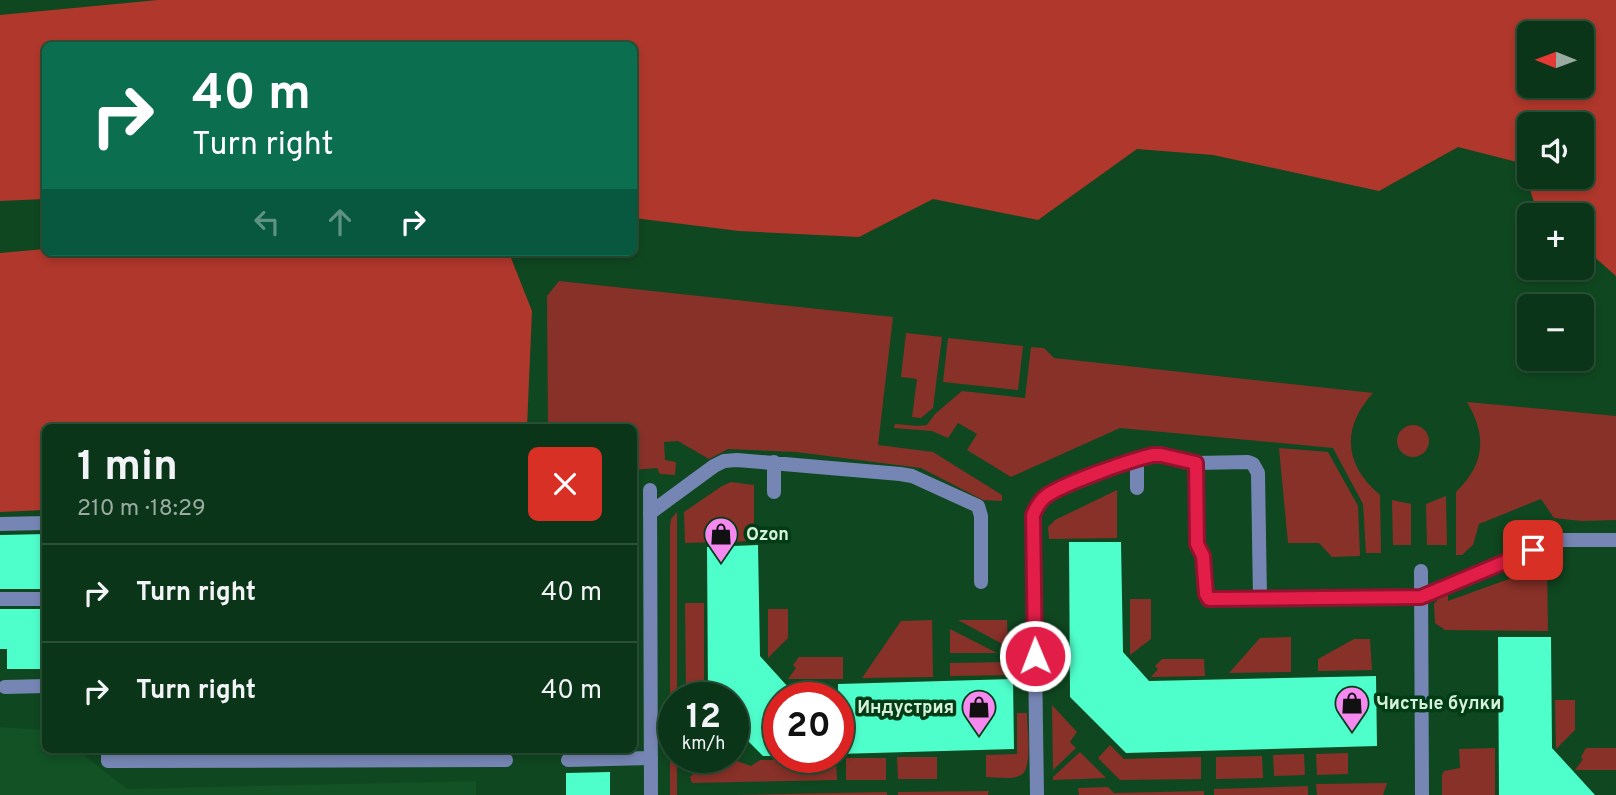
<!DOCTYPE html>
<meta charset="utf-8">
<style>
body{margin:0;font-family:Overpass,sans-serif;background:#194025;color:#f1f3f6;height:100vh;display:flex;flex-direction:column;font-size:26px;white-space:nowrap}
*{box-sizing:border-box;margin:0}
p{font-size:23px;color:#9aaba2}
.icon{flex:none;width:38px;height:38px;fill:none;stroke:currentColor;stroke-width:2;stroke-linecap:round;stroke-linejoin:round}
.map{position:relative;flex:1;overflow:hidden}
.panel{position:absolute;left:42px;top:424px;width:595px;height:329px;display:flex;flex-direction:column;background:#0b3518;border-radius:10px;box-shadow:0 4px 10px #0003,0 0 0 2px #2b5037}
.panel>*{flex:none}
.top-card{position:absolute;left:42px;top:42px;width:595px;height:214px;border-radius:10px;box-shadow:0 4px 10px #0003,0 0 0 2px #2b5037;background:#0b6e4f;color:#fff;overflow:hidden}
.needle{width:46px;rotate:271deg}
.tools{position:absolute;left:1517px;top:21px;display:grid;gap:14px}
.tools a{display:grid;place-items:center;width:77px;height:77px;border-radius:10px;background:#0b3518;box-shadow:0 4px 10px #0003,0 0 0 2px #2b5037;font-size:35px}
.speed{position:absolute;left:658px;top:682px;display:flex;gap:14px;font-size:35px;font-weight:700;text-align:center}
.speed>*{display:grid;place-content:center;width:91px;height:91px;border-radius:50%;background:#0b3518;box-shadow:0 4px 10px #0003,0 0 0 2px #2b5037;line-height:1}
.speed small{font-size:18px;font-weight:400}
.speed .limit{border:10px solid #d22;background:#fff;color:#111}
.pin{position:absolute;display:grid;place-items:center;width:60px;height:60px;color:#fff;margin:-30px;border-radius:14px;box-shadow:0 4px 10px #0006}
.me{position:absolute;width:77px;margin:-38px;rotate:359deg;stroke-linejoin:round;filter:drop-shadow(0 0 5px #0008)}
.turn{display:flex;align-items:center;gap:24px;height:147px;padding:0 35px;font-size:32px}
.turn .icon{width:91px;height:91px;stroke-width:2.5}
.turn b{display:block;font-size:49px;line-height:60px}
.lanes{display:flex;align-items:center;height:66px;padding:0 35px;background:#0003;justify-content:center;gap:35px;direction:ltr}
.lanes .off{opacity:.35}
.round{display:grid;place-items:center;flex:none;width:74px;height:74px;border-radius:10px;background:#194025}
.headline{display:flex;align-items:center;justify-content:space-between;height:119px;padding:0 35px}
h1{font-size:42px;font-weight:700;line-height:52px}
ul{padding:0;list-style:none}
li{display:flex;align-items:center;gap:21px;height:98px;padding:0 35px;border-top:2px solid #2b5037}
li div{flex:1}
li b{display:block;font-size:26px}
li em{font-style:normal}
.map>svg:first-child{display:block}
.built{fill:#125225}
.green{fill:#883128}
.forest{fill:#b0372b;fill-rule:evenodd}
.building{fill:#4efecb}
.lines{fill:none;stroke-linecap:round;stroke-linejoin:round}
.service{stroke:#7686b4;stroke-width:14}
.minor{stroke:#7686b4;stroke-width:14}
.route-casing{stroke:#92132f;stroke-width:18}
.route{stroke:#e11d48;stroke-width:12}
.labels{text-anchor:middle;stroke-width:7;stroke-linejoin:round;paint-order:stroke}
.poi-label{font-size:18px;font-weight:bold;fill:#d5f1d9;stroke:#003c15;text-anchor:start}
</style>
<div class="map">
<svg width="1616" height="795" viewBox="0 0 1616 795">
<rect width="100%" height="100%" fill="#0f4720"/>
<path class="built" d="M 0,727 L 45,730 L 46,749 L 76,749 L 127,789 L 476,781 L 476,795 L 0,795 Z"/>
<path class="green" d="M 559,281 L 893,317 L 878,445 L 933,452 L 1002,495 L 1002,501 L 983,500 L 921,468 L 796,452 L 728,449 L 709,459 L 678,441 L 664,442 L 665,460 L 676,462 L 675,475 L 660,474 L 657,468 L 634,470 L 634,427 L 548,427 L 547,296 Z
M 906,333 L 942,337 L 933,408 L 921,418 L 912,417 L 917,379 L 901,377 Z
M 948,338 L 1023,346 L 1018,390 L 943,382 Z
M 1031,347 L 1044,348 L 1054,358 L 1373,393 C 1341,428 1344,465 1380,495 L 1381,553 L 1366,553 L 1363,504 L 1333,448 L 1120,428 L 1011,477 L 967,450 L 977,434 L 958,423 L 948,438 L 932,431 L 894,428 L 895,424 L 918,426 L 927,425 L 935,414 L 962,391 L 1025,398 Z
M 1467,402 L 1616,416 L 1616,520 L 1582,521 L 1554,518 L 1541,499 L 1479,524 L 1473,545 L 1462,555 L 1456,555 L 1456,492 C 1485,464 1487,436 1467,402 Z
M1397 441a16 16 0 1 1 32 0a16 16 0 1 1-32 0Z
M 1279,448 L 1328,452 L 1358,506 L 1360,556 L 1332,557 L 1319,543 L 1288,543 Z
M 731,482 L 754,485 L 754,541 L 685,543 L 684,512 L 722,486 Z
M 1117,490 L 1117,538 L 1049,539 L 1048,527 L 1055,520 Z
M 1446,496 L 1447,545 L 1427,545 L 1426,504 Z
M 1392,500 L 1411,504 L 1411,545 L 1393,545 Z
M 677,512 L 677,698 L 674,698 L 674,758 L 677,758 L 677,795 L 670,795 L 670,526 L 671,519 Z
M 1547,565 L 1548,631 L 1445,630 L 1435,623 L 1434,604 L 1440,597 L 1448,594 L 1448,601 Z
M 1130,599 L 1151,599 L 1151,639 L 1130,655 Z
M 685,603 L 704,603 L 704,698 L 686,698 Z
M 768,609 L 788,609 L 788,638 L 768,658 Z
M 932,620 L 933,677 L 862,678 L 901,621 Z
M 958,620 L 1007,620 L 1008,647 Z
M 950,629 L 997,653 L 950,653 Z
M 1291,637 L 1291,672 L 1229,673 L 1260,638 Z
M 1354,639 L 1370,639 L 1372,670 L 1318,671 L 1318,659 Z
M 799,657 L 843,657 L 843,679 L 788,679 L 796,668 L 793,665 Z
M 1162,659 L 1204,659 L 1205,676 L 1151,677 L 1158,669 L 1155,666 Z
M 1010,662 L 1010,675 L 950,676 L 950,663 Z
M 1555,700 L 1575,700 L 1575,730 L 1556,749 Z
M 1052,705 L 1077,732 L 1070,742 L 1076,748 L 1053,770 Z
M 1017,713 L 1027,713 C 1027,726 1033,769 1021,775 C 1013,780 996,777 986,777 L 986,755 L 1017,754 Z
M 1110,745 L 1124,759 L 1201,757 L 1201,779 L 1120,780 L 1098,758 Z
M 1495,748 L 1495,795 L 1442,795 L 1442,775 L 1444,771 L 1460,768 L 1459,749 Z
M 1586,748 L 1616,748 L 1616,770 L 1575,770 L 1583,759 L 1581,757 Z
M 1080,752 L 1106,778 L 1053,780 L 1053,777 Z
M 1348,753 L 1348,774 L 1317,775 L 1316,754 Z
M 1304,754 L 1305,775 L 1274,776 L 1273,755 Z
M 1262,756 L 1263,778 L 1216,779 L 1216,757 Z
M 897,757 L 937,757 L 937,779 L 898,779 Z
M 711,758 L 729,758 L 751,766 L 760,760 L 836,759 L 837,780 L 692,783 L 690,777 Z
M 846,758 L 886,758 L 886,780 L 846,780 Z
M 1387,783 L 1383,795 L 1317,795 L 1316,784 Z
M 1308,786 L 1308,795 L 1214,795 L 1214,789 Z
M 1108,787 L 1114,793 L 1204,791 L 1204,795 L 1079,795 L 1078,788 Z
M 989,791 L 988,795 L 898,795 L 898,792 Z
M 887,792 L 887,795 L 735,795 Z"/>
<path class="forest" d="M 158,0 L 1616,0 L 1616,276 L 1582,246 L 1582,215 L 1547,215 L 1535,205 L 1521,163 L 1458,147 L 1379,191 L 1213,155 L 1137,149 L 1038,220 L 933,199 L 859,237 L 739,231 L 634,218 L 634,46 L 46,46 L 45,199 L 0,201 L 0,15 ZM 1530,33 L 1582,33 L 1582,86 L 1530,86 ZM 1530,124 L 1582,124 L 1582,177 L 1530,177 Z
M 45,249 L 46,252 L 500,252 L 511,258 L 532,311 L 527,427 L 46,427 L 45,510 L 0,512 L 0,253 Z"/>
<path class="building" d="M 46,534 L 46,589 L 0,589 L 0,535 Z
M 1069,542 L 1121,542 L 1123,652 L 1149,681 L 1376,676 L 1377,746 L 1126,753 L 1070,697 Z
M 758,545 L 760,656 L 798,698 L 779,698 L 779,756 L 763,756 L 733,726 L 733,698 L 708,698 L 707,547 Z
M 0,609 L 46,609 L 46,669 L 7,669 L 7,649 L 0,649 Z
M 1498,637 L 1551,637 L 1552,748 L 1595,795 L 1499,795 Z
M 1013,679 L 1014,749 L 838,754 L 838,684 Z
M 610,772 L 610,795 L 566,795 L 566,773 Z"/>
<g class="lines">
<path class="service" d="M 774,462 L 774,492
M 1137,488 L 1137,460
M 650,513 L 714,466 L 724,461 L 737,460 L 900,474 L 912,476 L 978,506 L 981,516 L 981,582
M 0,524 L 46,523
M 0,599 L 46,599
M 1260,599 L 1421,597 L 1558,540 L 1616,540
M 5,687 L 46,686
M 108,749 L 108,761 L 506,760
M 568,760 L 651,758
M 1037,795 L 1033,515 C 1036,508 1039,501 1045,497 C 1061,484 1131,460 1153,455 L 1161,455 L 1196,463 L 1248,462 L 1253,464 L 1258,473 L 1260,599 L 1207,598 L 1203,556 L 1197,544 L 1196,463"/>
<path class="minor" d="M 650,490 L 651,795
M 1421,571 L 1422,795"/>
</g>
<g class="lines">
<g class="route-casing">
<path id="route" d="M 1035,656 L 1033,515 C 1036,508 1039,502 1045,497 C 1061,484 1131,460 1153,455 L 1161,455 L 1196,463 L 1197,544 L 1203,556 L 1206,594 L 1209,599 L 1421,597 L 1533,550"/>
</g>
<use href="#route" class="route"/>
</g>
<defs>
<g id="shop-pin" transform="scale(1.75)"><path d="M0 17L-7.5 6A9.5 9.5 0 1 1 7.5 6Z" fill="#f589ef" stroke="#003c15"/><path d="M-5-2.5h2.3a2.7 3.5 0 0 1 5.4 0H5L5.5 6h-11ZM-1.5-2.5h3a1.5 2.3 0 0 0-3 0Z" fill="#111"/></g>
</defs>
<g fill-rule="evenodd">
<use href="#shop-pin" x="721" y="534"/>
<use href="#shop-pin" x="1352" y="703"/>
<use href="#shop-pin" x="979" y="707"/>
</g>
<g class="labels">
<g class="poi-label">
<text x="746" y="540">Ozon</text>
<text x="1376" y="709">Чистые булки</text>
<text x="954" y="713" text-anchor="end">Индустрия</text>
</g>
</g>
</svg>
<div class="tools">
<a><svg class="needle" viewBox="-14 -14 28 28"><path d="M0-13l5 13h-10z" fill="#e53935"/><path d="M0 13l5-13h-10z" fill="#9aaba2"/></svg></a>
<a><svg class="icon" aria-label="sound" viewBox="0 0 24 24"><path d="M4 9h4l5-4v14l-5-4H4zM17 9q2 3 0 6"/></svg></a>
<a>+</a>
<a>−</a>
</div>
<div class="speed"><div>12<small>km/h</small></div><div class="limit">20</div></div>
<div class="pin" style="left:1533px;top:550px;background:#d93025"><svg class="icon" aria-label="arrive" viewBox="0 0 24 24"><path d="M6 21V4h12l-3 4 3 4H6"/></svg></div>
<svg class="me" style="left:1035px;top:656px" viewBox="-20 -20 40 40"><circle r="17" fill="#e11d48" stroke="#fff" stroke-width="3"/><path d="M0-11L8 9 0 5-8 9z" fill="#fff"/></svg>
<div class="top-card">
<div class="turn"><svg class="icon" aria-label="right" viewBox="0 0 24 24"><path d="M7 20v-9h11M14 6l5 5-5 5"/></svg><div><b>40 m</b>Turn right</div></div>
<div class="lanes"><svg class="icon off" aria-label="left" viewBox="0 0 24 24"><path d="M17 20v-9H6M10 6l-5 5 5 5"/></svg><svg class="icon off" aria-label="ahead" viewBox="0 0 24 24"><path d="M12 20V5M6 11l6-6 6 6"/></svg><svg class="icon" aria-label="right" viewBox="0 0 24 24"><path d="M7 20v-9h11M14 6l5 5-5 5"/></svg></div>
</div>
<section class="panel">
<div class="headline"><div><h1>1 min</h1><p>210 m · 18:29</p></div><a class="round" style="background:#d93025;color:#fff"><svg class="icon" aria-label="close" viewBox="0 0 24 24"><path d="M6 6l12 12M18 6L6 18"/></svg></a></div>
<ul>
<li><svg class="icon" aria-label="right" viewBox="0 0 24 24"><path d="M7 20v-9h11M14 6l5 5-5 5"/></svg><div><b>Turn right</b></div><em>40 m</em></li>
<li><svg class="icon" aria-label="right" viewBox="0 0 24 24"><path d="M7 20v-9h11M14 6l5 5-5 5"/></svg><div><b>Turn right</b></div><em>40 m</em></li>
</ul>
</section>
</div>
